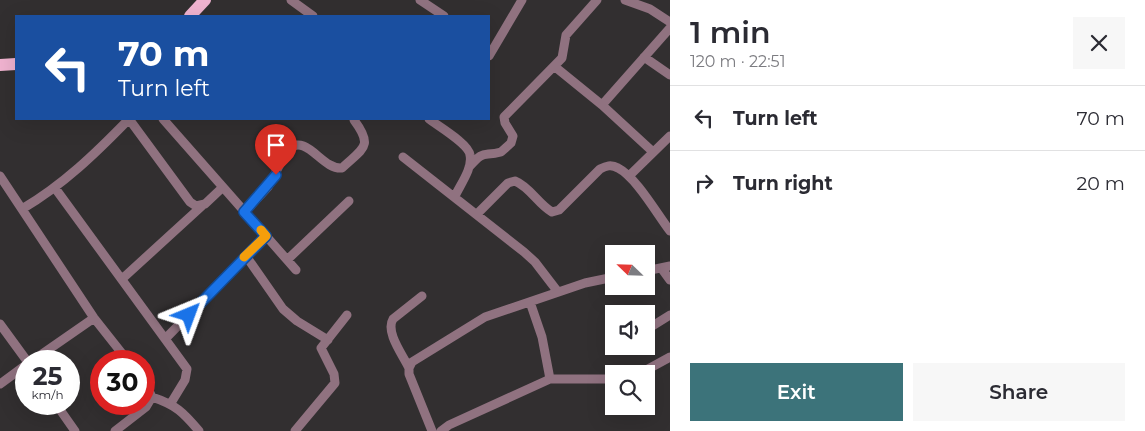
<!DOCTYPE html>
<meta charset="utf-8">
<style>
body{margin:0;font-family:Montserrat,sans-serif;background:#f7f7f7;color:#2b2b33;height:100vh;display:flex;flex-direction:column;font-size:19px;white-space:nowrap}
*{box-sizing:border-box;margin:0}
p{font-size:16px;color:#7c7c81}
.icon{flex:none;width:28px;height:28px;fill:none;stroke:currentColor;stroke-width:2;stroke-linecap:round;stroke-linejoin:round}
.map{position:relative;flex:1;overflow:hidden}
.sheet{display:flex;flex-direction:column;background:#fff;width:475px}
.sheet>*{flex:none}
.top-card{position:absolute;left:15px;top:15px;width:475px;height:105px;border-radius:0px;box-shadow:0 5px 20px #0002;background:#1a4fa0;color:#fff;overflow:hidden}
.needle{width:32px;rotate:293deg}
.fabs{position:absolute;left:605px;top:245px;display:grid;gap:10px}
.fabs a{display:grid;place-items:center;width:50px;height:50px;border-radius:0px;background:#fff;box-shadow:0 5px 20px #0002;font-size:25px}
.speed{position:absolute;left:15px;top:350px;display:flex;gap:10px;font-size:25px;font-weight:700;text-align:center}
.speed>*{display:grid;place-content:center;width:65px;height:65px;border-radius:50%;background:#fff;box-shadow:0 5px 20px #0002;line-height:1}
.speed small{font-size:12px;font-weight:400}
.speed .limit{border:8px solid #d22;background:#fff;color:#111}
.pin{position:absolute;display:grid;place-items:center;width:42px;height:42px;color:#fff;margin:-51px -21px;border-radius:50% 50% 50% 0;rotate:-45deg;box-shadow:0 0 5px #0007}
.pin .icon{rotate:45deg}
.me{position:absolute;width:55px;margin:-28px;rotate:44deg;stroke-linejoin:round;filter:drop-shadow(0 0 4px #0008)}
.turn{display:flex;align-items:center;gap:18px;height:105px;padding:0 20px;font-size:22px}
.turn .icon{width:65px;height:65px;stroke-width:2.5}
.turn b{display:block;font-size:35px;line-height:42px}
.round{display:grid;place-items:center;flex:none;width:52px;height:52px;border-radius:0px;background:#f7f7f7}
.summary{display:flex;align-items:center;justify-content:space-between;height:85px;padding:0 20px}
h1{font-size:30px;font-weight:600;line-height:38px}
.button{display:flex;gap:10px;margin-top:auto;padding:10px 20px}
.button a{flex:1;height:58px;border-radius:0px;background:#3c737a;color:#fff;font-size:20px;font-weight:600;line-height:58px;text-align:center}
.button a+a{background:#f7f7f7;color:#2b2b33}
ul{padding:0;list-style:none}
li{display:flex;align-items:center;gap:15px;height:65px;padding:0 20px;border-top:1px solid #e1e1e2}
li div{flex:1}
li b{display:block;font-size:19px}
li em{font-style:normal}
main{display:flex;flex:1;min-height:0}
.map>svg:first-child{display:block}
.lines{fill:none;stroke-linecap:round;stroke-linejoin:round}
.street{stroke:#907280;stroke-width:9}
.primary{stroke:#f0b3d0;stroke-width:12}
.route-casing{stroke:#114b97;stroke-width:12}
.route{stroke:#1a73e8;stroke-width:9}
.slow{stroke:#f59e0b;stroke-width:9}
</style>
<main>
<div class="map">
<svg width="670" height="431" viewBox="0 0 670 431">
<rect width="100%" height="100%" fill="#322f30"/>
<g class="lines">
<path class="street" d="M 291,0 L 313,16
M 420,0 L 444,16
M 625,0 L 650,9 L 670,22
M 489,56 L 522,0
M 644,57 L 670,75
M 554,66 L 602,105 L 652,151
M 602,105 L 670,28
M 129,119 L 190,202 L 196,206 L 205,204 L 223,187
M 163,119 L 296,270
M 429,119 C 438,126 469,144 470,155 C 473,168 460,185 455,196
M 403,157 L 524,252 L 535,262 L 558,292
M 469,167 C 485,149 482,157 501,152 L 511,143 L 513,136 L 505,123 L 504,117 L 562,58 L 566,35 L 597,0
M 0,176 L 94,318 L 128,361
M 629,176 L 670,136
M 55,188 L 187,369 L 185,380 L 171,403
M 22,209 C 63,185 96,153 129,119
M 245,212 L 268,187 L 288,149 C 307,133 322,170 342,168 C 363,148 374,147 354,120
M 477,214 L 508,183 L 515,181 C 530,187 538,204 552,212 L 559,210 L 600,169 C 606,166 611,164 618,168 C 636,177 657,214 670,231
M 246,256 L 283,309 L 297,321 L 328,340
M 287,260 L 349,201
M 662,269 L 670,280
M 646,271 L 670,266
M 122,279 L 203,205
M 530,302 L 542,337 L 550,379
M 611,320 L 614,325
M 0,324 L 27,361
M 646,330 L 670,315
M 166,338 L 266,236
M 32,361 L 94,318
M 409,368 C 403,355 385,332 393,319 L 422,296
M 639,374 L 670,357
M 0,384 L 26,365
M 152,397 C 176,405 183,412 199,431
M 56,404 L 75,431
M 115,431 L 146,407 L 152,397 L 144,381
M 295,431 L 335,383 L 334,374 L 321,348 L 347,315
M 432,431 L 409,374 L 409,368 L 412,362 L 485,317 L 585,283 L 614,277
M 441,431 L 449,425 L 550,379 L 614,379"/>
<path class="primary" d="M 190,16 L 205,0
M 0,65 L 16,64"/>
</g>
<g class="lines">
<g class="route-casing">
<path id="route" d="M 189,315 L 266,236 L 244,212 L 276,175"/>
</g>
<use href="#route" class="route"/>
<path class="slow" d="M 244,257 L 266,236 L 261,230"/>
</g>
</svg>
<div class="fabs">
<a><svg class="needle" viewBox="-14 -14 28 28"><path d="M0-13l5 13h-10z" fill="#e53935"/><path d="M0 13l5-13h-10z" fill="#7c7c81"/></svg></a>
<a><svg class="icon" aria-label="sound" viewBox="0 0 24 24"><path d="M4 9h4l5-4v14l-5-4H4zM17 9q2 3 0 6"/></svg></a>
<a><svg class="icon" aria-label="search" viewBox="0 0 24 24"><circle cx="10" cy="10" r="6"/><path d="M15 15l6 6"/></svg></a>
</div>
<div class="speed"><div>25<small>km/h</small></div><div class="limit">30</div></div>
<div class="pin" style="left:276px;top:175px;background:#d93025"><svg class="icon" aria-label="arrive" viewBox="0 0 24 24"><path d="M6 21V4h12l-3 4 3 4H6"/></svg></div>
<svg class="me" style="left:189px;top:315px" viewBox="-20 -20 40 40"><path d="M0-17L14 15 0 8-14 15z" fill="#1a73e8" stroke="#fff" stroke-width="4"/></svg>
<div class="top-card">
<div class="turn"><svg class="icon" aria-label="left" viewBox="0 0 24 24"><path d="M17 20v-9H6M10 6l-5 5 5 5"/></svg><div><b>70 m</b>Turn left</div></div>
</div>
</div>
<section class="sheet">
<div class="summary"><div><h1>1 min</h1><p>120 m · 22:51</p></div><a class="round"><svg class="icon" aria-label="close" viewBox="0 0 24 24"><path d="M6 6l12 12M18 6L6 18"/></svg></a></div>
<ul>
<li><svg class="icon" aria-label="left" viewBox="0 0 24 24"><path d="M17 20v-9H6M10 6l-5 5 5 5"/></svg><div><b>Turn left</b></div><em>70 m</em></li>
<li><svg class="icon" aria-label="right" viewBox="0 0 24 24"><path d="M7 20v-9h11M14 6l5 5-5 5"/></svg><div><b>Turn right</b></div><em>20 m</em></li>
</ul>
<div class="button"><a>Exit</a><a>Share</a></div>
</section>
</main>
